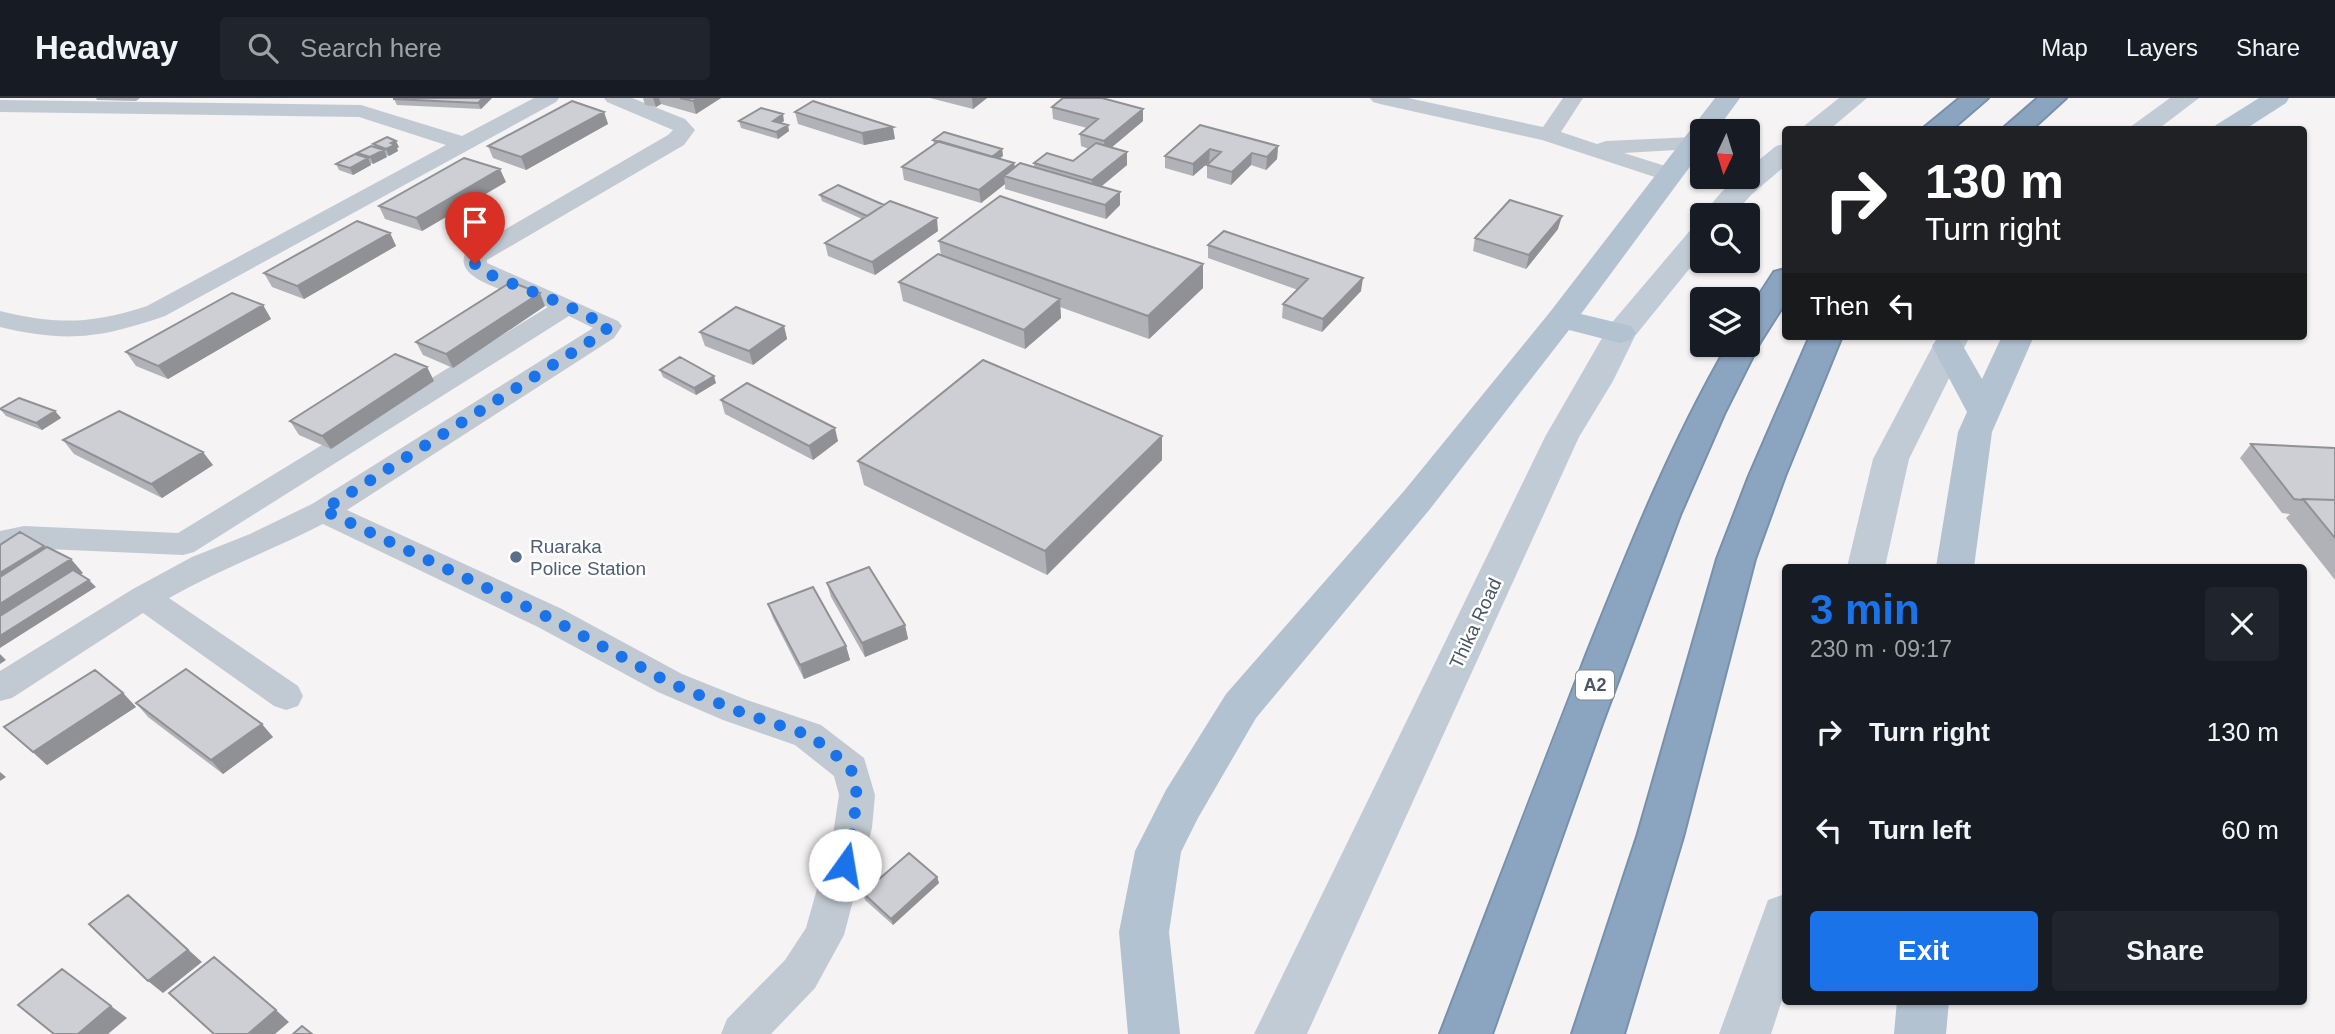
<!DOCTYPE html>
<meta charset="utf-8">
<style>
body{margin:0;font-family:Helvetica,sans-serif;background:#20242c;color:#f1f3f6;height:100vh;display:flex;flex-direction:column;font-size:26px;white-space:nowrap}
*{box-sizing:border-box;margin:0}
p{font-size:23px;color:#9ea1a6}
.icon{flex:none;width:38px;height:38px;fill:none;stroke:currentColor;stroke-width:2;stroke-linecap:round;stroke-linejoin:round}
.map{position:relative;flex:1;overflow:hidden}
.side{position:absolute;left:1782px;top:466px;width:525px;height:441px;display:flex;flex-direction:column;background:#171b24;border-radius:7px;box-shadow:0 2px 5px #0004}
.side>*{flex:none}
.hud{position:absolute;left:1782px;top:28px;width:525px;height:214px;border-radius:7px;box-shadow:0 2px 5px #0004;background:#202124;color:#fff;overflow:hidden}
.needle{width:46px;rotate:184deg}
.tools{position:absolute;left:1690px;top:21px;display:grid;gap:14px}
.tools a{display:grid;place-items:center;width:70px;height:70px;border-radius:7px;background:#171b24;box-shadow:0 2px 5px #0004;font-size:35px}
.pin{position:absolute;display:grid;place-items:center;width:60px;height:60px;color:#fff;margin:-72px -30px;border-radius:50% 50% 50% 0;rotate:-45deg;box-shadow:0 0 7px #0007}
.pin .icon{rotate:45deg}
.me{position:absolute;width:77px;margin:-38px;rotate:13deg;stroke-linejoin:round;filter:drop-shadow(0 0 5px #0008)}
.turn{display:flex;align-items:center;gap:24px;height:147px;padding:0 28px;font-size:32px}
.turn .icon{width:91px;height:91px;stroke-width:2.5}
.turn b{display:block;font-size:49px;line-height:60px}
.then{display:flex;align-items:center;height:66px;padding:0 28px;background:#0003;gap:14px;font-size:26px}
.round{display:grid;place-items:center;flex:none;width:74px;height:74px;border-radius:7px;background:#20242c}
.headline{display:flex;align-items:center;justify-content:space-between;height:119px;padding:0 28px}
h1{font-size:42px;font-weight:800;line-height:52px;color:#1a73e8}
.primary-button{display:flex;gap:14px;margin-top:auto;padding:14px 28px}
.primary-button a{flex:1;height:80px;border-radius:7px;background:#1a73e8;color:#fff;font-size:28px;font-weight:800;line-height:80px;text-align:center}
.primary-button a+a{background:#20242c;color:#f1f3f6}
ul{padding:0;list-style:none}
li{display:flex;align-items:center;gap:21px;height:98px;padding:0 28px}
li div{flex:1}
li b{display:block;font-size:26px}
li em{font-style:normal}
header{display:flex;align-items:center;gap:42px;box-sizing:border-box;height:98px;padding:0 35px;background:#171b24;border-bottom:2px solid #363941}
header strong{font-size:33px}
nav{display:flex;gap:38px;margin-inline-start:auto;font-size:24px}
.search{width:490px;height:63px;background:#20242c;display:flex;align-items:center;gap:18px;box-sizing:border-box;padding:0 24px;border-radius:7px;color:#9ea1a6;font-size:26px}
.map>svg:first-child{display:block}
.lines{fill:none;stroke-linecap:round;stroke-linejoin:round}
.highway-casing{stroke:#7690ad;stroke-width:4}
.street{fill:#c1cad2;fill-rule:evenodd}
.secondary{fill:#c1cbd6;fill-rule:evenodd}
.primary{fill:#b3c2d1;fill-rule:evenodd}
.highway{fill:#8ba5c1;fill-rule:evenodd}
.wall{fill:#b0b2b7}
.shaded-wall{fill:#909195}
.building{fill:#cdcfd5;stroke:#909195;stroke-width:2}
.route{stroke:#1a73e8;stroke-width:12;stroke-dasharray:0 21.6}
.service-dot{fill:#5c6f8a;stroke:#fff;stroke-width:2.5}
.labels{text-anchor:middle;stroke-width:5;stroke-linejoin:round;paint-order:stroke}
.shield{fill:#fff;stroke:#808990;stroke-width:2}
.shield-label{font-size:18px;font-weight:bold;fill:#4a5661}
.service-label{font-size:19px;fill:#4e5e75;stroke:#fff;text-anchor:start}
.street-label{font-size:19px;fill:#4a5661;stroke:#fff}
</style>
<header>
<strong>Headway</strong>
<div class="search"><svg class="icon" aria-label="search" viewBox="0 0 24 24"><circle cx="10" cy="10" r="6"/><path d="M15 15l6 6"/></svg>Search here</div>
<nav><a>Map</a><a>Layers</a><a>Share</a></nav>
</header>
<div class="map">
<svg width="2335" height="936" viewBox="0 0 2335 936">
<rect width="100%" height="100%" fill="#f5f3f3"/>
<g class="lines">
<g class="highway-casing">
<path id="highway" d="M 1960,0 L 1988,0 L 1951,32 L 1921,32 Z
M 2038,0 L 2066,0 L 2031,32 L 2001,32 Z
M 1785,171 L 1785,205 L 1759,246 L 1725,314 L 1680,417 L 1602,626 L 1492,936 L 1440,936 C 1489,809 1537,682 1587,555 C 1629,450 1671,345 1728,247 L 1748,247 L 1748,214 L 1774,174 Z
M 1810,238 L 1842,238 L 1785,378 L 1755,461 L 1683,739 L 1624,936 L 1572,936 L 1637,739 L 1717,461 L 1749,378 Z"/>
</g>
<path class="street" d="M 534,0 L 559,0 L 556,4 L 165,218 C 101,240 67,245 0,229 L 0,213 C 57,227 92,226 147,208 L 446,47 L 359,19 L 0,14 L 0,2 L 361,7 L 462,38 Z
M 604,0 L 632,0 L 685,21 L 695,32 L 684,47 L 487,162 L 487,165 L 618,223 L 622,228 L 614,240 L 347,412 L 562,511 L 682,576 L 747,602 L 821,627 L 864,660 L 875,697 L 872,730 L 844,837 L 815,890 L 771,936 L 721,936 L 727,921 L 785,862 L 806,830 L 834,730 L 839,697 L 834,678 L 795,647 L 723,622 L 658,594 L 538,529 L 323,426 C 272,452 219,472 169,500 L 298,588 L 303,598 L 298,608 L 286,612 L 274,608 L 143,515 L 12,600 L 0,603 L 0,573 L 133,491 L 192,459 L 250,436 L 312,406 L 593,230 L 569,218 L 194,454 L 183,457 L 24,450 L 0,455 L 0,433 L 24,428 L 178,435 L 548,209 C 530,201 486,189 472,177 C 464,171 461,162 466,154 L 668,37 L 673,32 L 607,4 Z
M 1370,0 L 1408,0 L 1543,29 L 1563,0 L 1583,0 L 1561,34 L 1597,46 L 1606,43 L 1693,39 L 1701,40 L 1703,46 L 1693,51 L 1624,55 L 1678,72 L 1681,77 L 1678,82 L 1670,84 L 1542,42 L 1380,6 L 1373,4 Z"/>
<path class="secondary" d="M 1839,0 L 1867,0 L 1829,32 L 1799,32 Z
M 2170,0 L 2199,0 L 2157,32 L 2126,32 Z
M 1785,46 L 1785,68 L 1752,96 L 1733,117 L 1704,117 C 1713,103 1731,79 1748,79 L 1748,71 L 1776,48 Z
M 1703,126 L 1703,154 L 1635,238 L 1613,283 L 1579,339 L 1307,936 L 1254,936 L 1545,339 L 1609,228 L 1693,129 Z
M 1938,238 L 1970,238 L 1909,361 L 1885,469 L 1847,469 L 1873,361 Z
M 1785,796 L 1785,893 L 1771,936 L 1719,936 L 1768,802 Z"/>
<path class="primary" d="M 1715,0 L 1740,0 L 1716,33 L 1703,33 L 1703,51 L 1581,216 L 1631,228 L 1636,235 L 1631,242 L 1620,245 L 1569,232 L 1430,411 L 1256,620 L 1198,720 L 1181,754 L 1169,834 L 1180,936 L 1128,936 L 1119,834 L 1135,753 L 1166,692 L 1226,596 L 1404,393 L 1550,214 Z
M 2259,0 L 2289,0 L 2286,5 L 2244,32 L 2212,32 L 2216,27 Z
M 1948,238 L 1959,241 L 1982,281 L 2002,238 L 2034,238 L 1992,334 L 1974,469 L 1936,469 L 1958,334 L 1967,314 L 1932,248 L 1937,241 Z
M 1897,903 L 1949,903 L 1946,936 L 1894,936 Z"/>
<use href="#highway" class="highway"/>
</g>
<path class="wall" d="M 96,0 L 140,0 L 136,3 L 97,2 Z
M 492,0 L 481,11 L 397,7 L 394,1 Z
M 643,0 L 721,0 L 696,16 L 661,6 L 656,9 L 645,7 Z
M 930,0 L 987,0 L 973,11 Z
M 1052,9 L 1143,11 L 1143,23 L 1112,49 L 1127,54 L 1127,67 L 1101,89 L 1120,94 L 1120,107 L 1106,121 L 1005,91 L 1005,86 L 981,105 L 904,82 L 902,69 L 934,46 L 933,42 L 1002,51 L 1003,58 L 999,61 L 1014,65 L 1015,69 L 1034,69 L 1034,65 L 1073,63 L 1089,51 L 1081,48 L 1080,36 L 1087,30 L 1053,21 Z
M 604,14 L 608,26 L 526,72 L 493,60 L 488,48 Z
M 795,14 L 895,41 L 864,47 L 798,26 Z
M 739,23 L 784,23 L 781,25 L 789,33 L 778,41 L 741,30 Z
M 1200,27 L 1278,48 L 1277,61 L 1266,72 L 1251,67 L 1231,87 L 1207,80 L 1207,67 L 1211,64 L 1209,64 L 1193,78 L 1165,70 L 1165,58 Z
M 373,46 L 399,49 L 397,50 L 398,53 L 389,58 L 386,57 L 387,59 L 373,66 L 371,65 L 371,67 L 353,77 L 339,72 L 336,66 L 358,57 L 357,55 L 374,49 Z
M 506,84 L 422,133 L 385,121 L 379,108 Z
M 820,97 L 938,133 L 875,177 L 828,158 L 825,145 L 862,121 L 822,103 Z
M 1558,131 L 1526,171 L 1473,153 L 1475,140 Z
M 390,135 L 396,148 L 304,201 L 272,189 L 264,175 Z
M 939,143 L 1203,166 L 1203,190 L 1149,241 L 1060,209 L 1061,220 L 1025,251 L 903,203 L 899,184 L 941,158 Z
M 1208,147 L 1361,193 L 1322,234 L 1282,220 L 1283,206 L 1298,192 L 1208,160 Z
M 263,207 L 271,221 L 168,281 L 136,268 L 126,254 Z
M 545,208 L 453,270 L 423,257 L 416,244 Z
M 784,228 L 787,241 L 753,267 L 705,248 L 700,234 Z
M 427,269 L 434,283 L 331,351 L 299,337 L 290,323 Z
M 660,272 L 716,285 L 696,297 L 663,279 Z
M 721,302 L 838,343 L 813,362 L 725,316 Z
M 0,311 L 55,313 L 61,320 L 42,332 L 6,318 Z
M 63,342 L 213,367 L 162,400 L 74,356 Z
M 2251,346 L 2335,350 L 2335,482 L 2286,420 L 2290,416 L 2282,415 L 2240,360 Z
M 1162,362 L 1047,477 L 864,387 L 858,363 Z
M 827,485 L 905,527 L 908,541 L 865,559 L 831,499 Z
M 768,506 L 846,548 L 850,562 L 804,581 L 773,520 Z
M 123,595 L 136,609 L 47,667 L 4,629 Z
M 136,605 L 273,639 L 223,676 L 148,619 Z
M 937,779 L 939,785 L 893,827 L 865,802 L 863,795 Z"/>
<path class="shaded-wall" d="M 483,0 L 492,0 L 481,11 L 478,5 Z
M 653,0 L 659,0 L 661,6 L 656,9 Z
M 698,0 L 721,0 L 696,16 L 693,3 Z
M 972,0 L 987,0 L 973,11 Z
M 1143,11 L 1143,23 L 1105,55 L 1104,43 Z
M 604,14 L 608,26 L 526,72 L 521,59 Z
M 783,16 L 784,23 L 774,29 L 773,23 Z
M 788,27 L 789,33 L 778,41 L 776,34 Z
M 893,29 L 895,41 L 864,47 L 862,35 Z
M 396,43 L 399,49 L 397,50 L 398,53 L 389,58 L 386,51 L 391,45 Z
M 1278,48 L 1277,61 L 1266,72 L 1267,59 Z
M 1002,51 L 1003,58 L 992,65 L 991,59 Z
M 1210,51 L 1209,64 L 1193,78 L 1193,66 Z
M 384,52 L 387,59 L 373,66 L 370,59 Z
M 1127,54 L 1127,67 L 1093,95 L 1092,82 Z
M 1252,55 L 1251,67 L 1231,87 L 1232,74 Z
M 368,60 L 371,67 L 353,77 L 350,70 Z
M 1014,65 L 1016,78 L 1004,78 L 1005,86 L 981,105 L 979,92 Z
M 500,71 L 506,84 L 422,133 L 416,120 Z
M 1120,94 L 1120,107 L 1106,121 L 1105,107 Z
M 1562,118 L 1558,131 L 1526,171 L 1529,157 Z
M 937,120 L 938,133 L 875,177 L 872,164 Z
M 390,135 L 396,148 L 304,201 L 297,188 Z
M 1203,166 L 1203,190 L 1149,241 L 1148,218 Z
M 1363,180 L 1361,193 L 1322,234 L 1323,221 Z
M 540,195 L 545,208 L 453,270 L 446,256 Z
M 1060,201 L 1061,220 L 1025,251 L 1024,232 Z
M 263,207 L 271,221 L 168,281 L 158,268 Z
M 784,228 L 787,241 L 753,267 L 749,253 Z
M 427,269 L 434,283 L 331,351 L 322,338 Z
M 714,278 L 716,285 L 696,297 L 694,290 Z
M 55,313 L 61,320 L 42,332 L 36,325 Z
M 835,330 L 838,343 L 813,362 L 809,348 Z
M 1162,338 L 1162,362 L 1047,477 L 1045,453 Z
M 203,354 L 213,367 L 162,400 L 151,386 Z
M 44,448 L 57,462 L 0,498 L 0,475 Z
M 71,461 L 83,475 L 0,529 L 0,506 Z
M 89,482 L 96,489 L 0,550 L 0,538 Z
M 905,527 L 908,541 L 865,559 L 862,545 Z
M 846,548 L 850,562 L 804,581 L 800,567 Z
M 0,556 L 6,562 L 0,566 Z
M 123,595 L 136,609 L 47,667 L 33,654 Z
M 262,626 L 273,639 L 223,676 L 211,662 Z
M 0,674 L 6,679 L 0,683 Z
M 937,779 L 939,785 L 893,827 L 891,821 Z
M 142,810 L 202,864 L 163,895 L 148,883 Z
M 111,908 L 127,920 L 108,936 L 78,936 Z
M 276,912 L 289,924 L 275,936 L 248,936 Z"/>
<path class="building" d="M 394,0 L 483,0 L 478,5 L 394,1 Z
M 680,0 L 698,0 L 693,3 Z
M 1063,0 L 1102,0 L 1143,11 L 1104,43 L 1080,36 L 1098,21 L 1052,9 Z
M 572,3 L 604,14 L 521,59 L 488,48 Z
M 813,3 L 893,29 L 862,35 L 795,14 Z
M 761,10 L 783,16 L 773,23 L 788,27 L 776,34 L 739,23 Z
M 1200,27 L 1278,48 L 1267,59 L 1252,55 L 1232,74 L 1207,67 L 1221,54 L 1210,51 L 1193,66 L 1165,58 Z
M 944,34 L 1002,51 L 992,59 L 933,42 Z
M 387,39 L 396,43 L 391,45 L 395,47 L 386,51 L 373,46 Z
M 939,43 L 1014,65 L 979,92 L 902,69 Z
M 1096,45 L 1127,54 L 1092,82 L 1034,65 L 1047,55 L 1073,63 Z
M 371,48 L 384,52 L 370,59 L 357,55 Z
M 355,56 L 368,60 L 350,70 L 336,66 Z
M 464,60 L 500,71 L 416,120 L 379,108 Z
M 1020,65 L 1120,94 L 1105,107 L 1004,78 Z
M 838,87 L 884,107 L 867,118 L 820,97 Z
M 1000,98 L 1203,166 L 1148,218 L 939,143 Z
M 1510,102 L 1562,118 L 1529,157 L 1475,140 Z
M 890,103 L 937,120 L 872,164 L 825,145 Z
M 357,123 L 390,135 L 297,188 L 264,175 Z
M 1224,133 L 1363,180 L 1323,221 L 1283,206 L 1308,181 L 1208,147 Z
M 938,156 L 1060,201 L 1024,232 L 899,184 Z
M 511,184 L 540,195 L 446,256 L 416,244 Z
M 232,195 L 263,207 L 158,268 L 126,254 Z
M 736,209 L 784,228 L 749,253 L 700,234 Z
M 395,256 L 427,269 L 322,338 L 290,323 Z
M 680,259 L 714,278 L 694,290 L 660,272 Z
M 983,262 L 1162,338 L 1045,453 L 858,363 Z
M 747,285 L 835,330 L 809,348 L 721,302 Z
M 19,300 L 55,313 L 36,325 L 0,311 Z
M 119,313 L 203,354 L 151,386 L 63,342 Z
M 2251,346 L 2335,350 L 2335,402 L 2303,401 L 2302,402 L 2294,401 Z
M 2303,401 L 2335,402 L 2335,440 Z
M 20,434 L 44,448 L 0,475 L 0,447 Z
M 47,449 L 71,461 L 0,506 L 0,479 Z
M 869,469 L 905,527 L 862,545 L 827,485 Z
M 73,472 L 89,482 L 0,538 L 0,518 Z
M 813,489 L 846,548 L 800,567 L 768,506 Z
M 186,571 L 262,626 L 211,662 L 136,605 Z
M 95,572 L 123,595 L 33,654 L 4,629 Z
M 909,755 L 937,779 L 891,821 L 863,795 Z
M 128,797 L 188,852 L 148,883 L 89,826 Z
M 214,859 L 276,912 L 248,936 L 214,936 L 169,895 Z
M 62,871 L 111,908 L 78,936 L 54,936 L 18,907 Z
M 302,928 L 312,936 L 293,936 Z"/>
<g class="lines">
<path class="route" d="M 475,166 L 481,173 L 568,208 L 608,228 L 605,234 L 323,412 L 550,520 L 670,585 L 735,612 L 808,637 L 829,651 L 851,671 L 857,697 L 853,730 L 845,767"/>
</g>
<circle class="service-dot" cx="516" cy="459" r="7"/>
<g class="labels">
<rect class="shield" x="1576" y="572.5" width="38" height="29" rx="5"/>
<g class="shield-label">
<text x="1595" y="593">A2</text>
</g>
<g class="service-label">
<text x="530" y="455">Ruaraka<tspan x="530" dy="22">Police Station</tspan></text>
</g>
<g class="street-label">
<text transform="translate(1475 525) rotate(-65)" y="7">Thika Road</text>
</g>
</g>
</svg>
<div class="tools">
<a><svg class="needle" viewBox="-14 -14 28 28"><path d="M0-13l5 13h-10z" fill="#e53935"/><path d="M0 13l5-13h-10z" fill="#9ea1a6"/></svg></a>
<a><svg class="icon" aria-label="search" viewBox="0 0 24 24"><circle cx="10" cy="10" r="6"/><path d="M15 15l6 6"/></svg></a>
<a><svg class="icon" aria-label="layers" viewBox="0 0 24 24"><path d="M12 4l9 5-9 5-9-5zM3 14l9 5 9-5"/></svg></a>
</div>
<div class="pin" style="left:475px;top:166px;background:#d93025"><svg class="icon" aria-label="arrive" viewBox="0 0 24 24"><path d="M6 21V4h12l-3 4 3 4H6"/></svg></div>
<svg class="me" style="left:845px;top:767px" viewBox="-20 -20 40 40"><circle r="19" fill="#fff"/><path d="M0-13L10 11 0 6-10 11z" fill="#1a73e8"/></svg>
<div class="hud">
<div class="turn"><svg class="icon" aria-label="right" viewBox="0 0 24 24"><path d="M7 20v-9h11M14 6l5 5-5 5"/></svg><div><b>130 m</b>Turn right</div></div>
<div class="then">Then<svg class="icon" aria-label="left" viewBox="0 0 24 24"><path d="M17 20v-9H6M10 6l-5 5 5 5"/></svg></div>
</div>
<section class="side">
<div class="headline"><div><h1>3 min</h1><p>230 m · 09:17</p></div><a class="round"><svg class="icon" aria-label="close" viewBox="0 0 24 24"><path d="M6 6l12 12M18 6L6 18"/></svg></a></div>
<ul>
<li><svg class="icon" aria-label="right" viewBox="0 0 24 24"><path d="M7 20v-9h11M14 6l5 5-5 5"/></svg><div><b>Turn right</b></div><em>130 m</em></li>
<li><svg class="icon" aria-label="left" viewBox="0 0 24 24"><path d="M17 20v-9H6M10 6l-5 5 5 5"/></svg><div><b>Turn left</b></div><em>60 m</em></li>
</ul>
<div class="primary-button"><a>Exit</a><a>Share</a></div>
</section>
</div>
